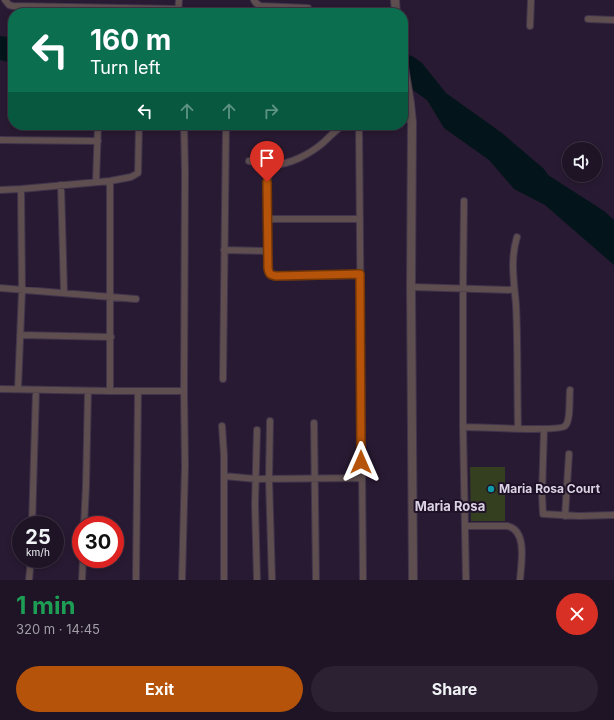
<!DOCTYPE html>
<meta charset="utf-8">
<style>
body{margin:0;font-family:Inter,sans-serif;background:#2b2132;color:#f1f3f6;height:100vh;display:flex;flex-direction:column;font-size:15px;white-space:nowrap}
*{box-sizing:border-box;margin:0}
p{font-size:13px;color:#a19ea7}
.icon{flex:none;width:22px;height:22px;fill:none;stroke:currentColor;stroke-width:2;stroke-linecap:round;stroke-linejoin:round}
.map{position:relative;height:580px;overflow:hidden}
.drawer{display:flex;flex-direction:column;background:#1e1426;flex:1}
.drawer>*{flex:none}
.top-card{position:absolute;left:8px;top:8px;width:400px;height:122px;border-radius:16px;box-shadow:0 2px 6px #0003,0 0 0 1px #3c3343;background:#0b6e4f;color:#fff;overflow:hidden}
.fabs{position:absolute;left:562px;top:142px;display:grid;gap:8px}
.fabs a{display:grid;place-items:center;width:40px;height:40px;border-radius:50%;background:#1e1426;box-shadow:0 2px 6px #0003,0 0 0 1px #3c3343;font-size:20px}
.speed{position:absolute;left:12px;top:516px;display:flex;gap:8px;font-size:20px;font-weight:700;text-align:center}
.speed>*{display:grid;place-content:center;width:52px;height:52px;border-radius:50%;background:#1e1426;box-shadow:0 2px 6px #0003,0 0 0 1px #3c3343;line-height:1}
.speed small{font-size:10px;font-weight:400}
.speed .limit{border:6px solid #d22;background:#fff;color:#111}
.pin{position:absolute;display:grid;place-items:center;width:34px;height:34px;color:#fff;margin:-41px -17px;border-radius:50% 50% 50% 0;rotate:-45deg;box-shadow:0 0 4px #0007}
.pin .icon{rotate:45deg}
.me{position:absolute;width:44px;margin:-22px;rotate:0deg;stroke-linejoin:round;filter:drop-shadow(0 0 3px #0008)}
.turn{display:flex;align-items:center;gap:14px;height:84px;padding:0 16px;font-size:18px}
.turn .icon{width:52px;height:52px;stroke-width:2.5}
.turn b{display:block;font-size:28px;line-height:34px}
.lanes{display:flex;align-items:center;height:38px;padding:0 16px;background:#0003;justify-content:center;gap:20px;direction:ltr}
.lanes .off{opacity:.35}
.round{display:grid;place-items:center;flex:none;width:42px;height:42px;border-radius:21px;background:#2b2132}
.summary{display:flex;align-items:center;justify-content:space-between;height:68px;padding:0 16px}
h1{font-size:24px;font-weight:700;line-height:30px;color:#1e9e55}
.cta{display:flex;gap:8px;margin-top:auto;padding:8px 16px}
.cta a{flex:1;height:46px;border-radius:24px;background:#b45309;color:#fff;font-size:16px;font-weight:700;line-height:46px;text-align:center}
.cta a+a{background:#2b2132;color:#f1f3f6}
.map>svg:first-child{display:block}
.green{fill:#333f1e}
.water{fill:#03151a}
.lines{fill:none;stroke-linecap:round;stroke-linejoin:round}
.minor-casing{stroke:#41344b;stroke-width:8}
.tertiary-casing{stroke:#41344b;stroke-width:10}
.minor{stroke:#5e4e50;stroke-width:6}
.tertiary{stroke:#5e4e50;stroke-width:8}
.route-casing{stroke:#753606;stroke-width:10}
.route{stroke:#b45309;stroke-width:7}
.culture-dot{fill:#0f9aa8;stroke:#1e1128;stroke-width:1.5}
.labels{text-anchor:middle;stroke-width:4;stroke-linejoin:round;paint-order:stroke}
.poi-label{font-size:12px;font-weight:bold;fill:#dbd3e3;stroke:#1e1128;text-anchor:start}
.neighbourhood-label{font-size:13px;font-weight:bold;fill:#dbd3e3;stroke:#1e1128}
</style>
<div class="map">
<svg width="614" height="580" viewBox="0 0 614 580">
<rect width="100%" height="100%" fill="#281a32"/>
<path class="green" d="M 470,467 L 505,467 L 505,521 L 471,521 Z"/>
<path class="water" d="M 0,36 L 13,38 L 13,63 L 0,60 Z
M 403,53 L 414,57 L 422,63 L 446,93 L 502,133 L 544,169 L 548,175 L 604,211 L 614,220 L 614,265 L 545,205 L 514,189 L 489,160 L 444,128 L 427,100 L 403,83 Z"/>
<g class="lines">
<g class="minor-casing">
<path id="minor" d="M 5,0 L 9,5 L 13,6 L 178,9
M 254,0 L 256,3 L 260,6 L 308,8
M 178,13 L 179,0
M 588,19 L 614,20
M 530,26 L 531,0
M 403,113 L 412,123
M 343,125 C 336,130 330,136 324,142 C 310,154 290,165 271,165 L 267,182 L 268,268 L 269,273 L 276,277 L 360,275
M 359,125 L 363,580
M 0,140 L 98,141
M 249,161 L 271,165
M 110,181 L 131,177 L 138,173 L 139,125
M 96,182 L 98,125
M 61,185 L 64,292
M 0,190 L 21,189 L 110,181 L 110,391
M 464,201 L 463,288 L 463,427 L 466,580
M 268,219 L 360,219
M 517,237 C 510,260 514,281 516,305 C 518,346 517,387 518,428
M 224,250 L 268,251
M 411,287 L 514,290
M 0,288 L 136,299
M 20,335 L 111,337
M 223,379 L 226,125
M 0,389 L 110,391 L 184,391
M 18,389 L 22,290 L 21,189
M 270,421 L 269,479 L 272,580
M 314,423 L 316,580
M 222,426 L 224,455 L 224,580
M 463,427 C 477,427 559,432 565,426 C 571,421 569,398 570,390
M 544,429 L 542,495 L 543,514 L 579,516 L 614,515
M 257,430 L 255,504 L 257,580
M 224,476 L 256,479 L 361,478
M 565,516 L 569,454
M 32,525 L 36,390
M 84,525 L 86,486 L 88,391
M 465,526 L 507,526 C 528,530 521,564 520,580
M 29,580 L 31,559
M 82,580 L 83,559
M 136,580 L 138,391
M 182,580 L 185,466 L 184,391 L 185,172 L 184,125"/>
</g>
<g class="tertiary-casing">
<path id="tertiary" d="M 395,0 L 396,13
M 403,61 L 410,103 L 412,123 L 411,287 L 413,580"/>
</g>
<use href="#minor" class="minor"/>
<use href="#tertiary" class="tertiary"/>
</g>
<g class="lines">
<g class="route-casing">
<path id="route" d="M 267,182 L 268,268 C 269,274 270,275 276,276 L 360,274 L 361,462"/>
</g>
<use href="#route" class="route"/>
</g>
<circle class="culture-dot" cx="491" cy="489" r="4"/>
<g class="labels">
<g class="poi-label">
<text x="499" y="493">Maria Rosa Court</text>
</g>
<g class="neighbourhood-label">
<text x="450" y="511">Maria Rosa</text>
</g>
</g>
</svg>
<div class="fabs">
<a><svg class="icon" aria-label="sound" viewBox="0 0 24 24"><path d="M4 9h4l5-4v14l-5-4H4zM17 9q2 3 0 6"/></svg></a>
</div>
<div class="speed"><div>25<small>km/h</small></div><div class="limit">30</div></div>
<div class="pin" style="left:267px;top:182px;background:#d93025"><svg class="icon" aria-label="arrive" viewBox="0 0 24 24"><path d="M6 21V4h12l-3 4 3 4H6"/></svg></div>
<svg class="me" style="left:361px;top:462px" viewBox="-20 -20 40 40"><path d="M0-17L14 15 0 8-14 15z" fill="#b45309" stroke="#fff" stroke-width="4"/></svg>
<div class="top-card">
<div class="turn"><svg class="icon" aria-label="left" viewBox="0 0 24 24"><path d="M17 20v-9H6M10 6l-5 5 5 5"/></svg><div><b>160 m</b>Turn left</div></div>
<div class="lanes"><svg class="icon" aria-label="left" viewBox="0 0 24 24"><path d="M17 20v-9H6M10 6l-5 5 5 5"/></svg><svg class="icon off" aria-label="ahead" viewBox="0 0 24 24"><path d="M12 20V5M6 11l6-6 6 6"/></svg><svg class="icon off" aria-label="ahead" viewBox="0 0 24 24"><path d="M12 20V5M6 11l6-6 6 6"/></svg><svg class="icon off" aria-label="right" viewBox="0 0 24 24"><path d="M7 20v-9h11M14 6l5 5-5 5"/></svg></div>
</div>
</div>
<section class="drawer">
<div class="summary"><div><h1>1 min</h1><p>320 m · 14:45</p></div><a class="round" style="background:#d93025;color:#fff"><svg class="icon" aria-label="close" viewBox="0 0 24 24"><path d="M6 6l12 12M18 6L6 18"/></svg></a></div>
<div class="cta"><a>Exit</a><a>Share</a></div>
</section>
